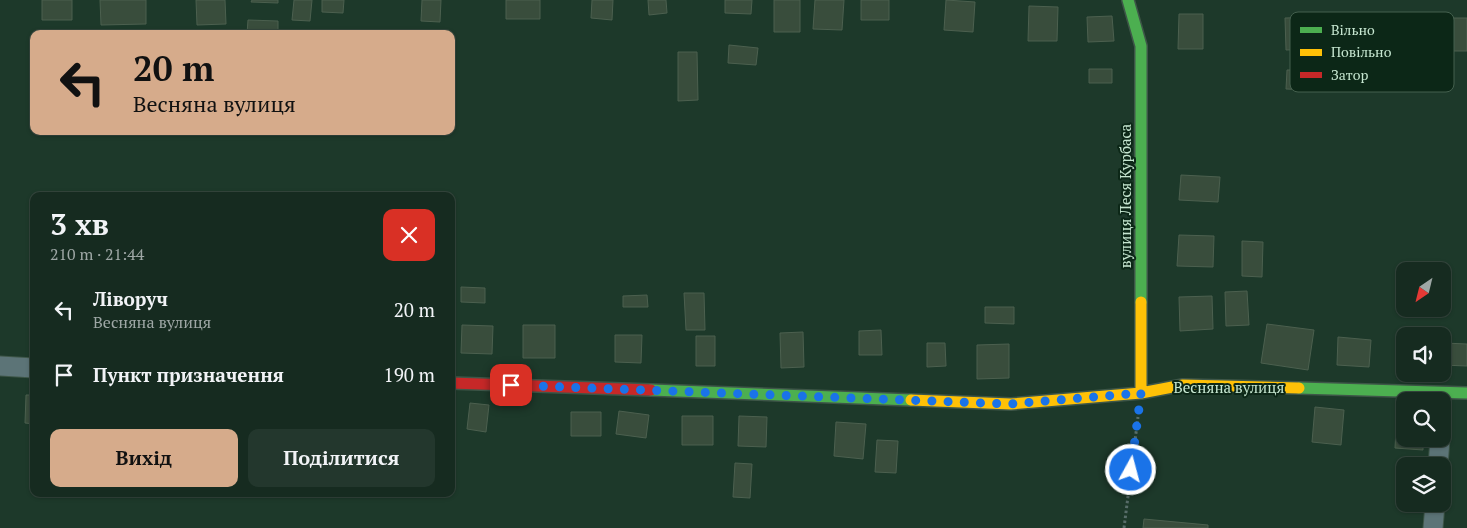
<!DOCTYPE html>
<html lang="uk">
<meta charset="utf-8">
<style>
body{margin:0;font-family:"PT Serif",serif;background:#23372d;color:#f1f3f6;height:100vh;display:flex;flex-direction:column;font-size:19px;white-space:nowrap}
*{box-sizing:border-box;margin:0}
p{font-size:16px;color:#9ea7a5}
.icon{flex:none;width:28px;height:28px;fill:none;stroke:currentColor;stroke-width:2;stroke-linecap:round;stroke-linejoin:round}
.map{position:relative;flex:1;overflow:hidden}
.panel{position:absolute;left:30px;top:192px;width:425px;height:305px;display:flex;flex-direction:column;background:#162b20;border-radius:10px;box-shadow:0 1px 4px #0004,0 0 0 1px #35473e}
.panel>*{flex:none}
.top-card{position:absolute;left:30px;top:30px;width:425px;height:105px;border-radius:10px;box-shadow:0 1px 4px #0004,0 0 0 1px #35473e;background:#d6ab8b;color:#111;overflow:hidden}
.needle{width:32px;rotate:215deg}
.tools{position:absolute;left:1396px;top:262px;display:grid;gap:10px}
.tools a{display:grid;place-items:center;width:55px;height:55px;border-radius:10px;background:#162b20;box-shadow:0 1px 4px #0004,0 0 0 1px #35473e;font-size:25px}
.pin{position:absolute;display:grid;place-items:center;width:42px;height:42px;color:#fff;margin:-21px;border-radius:10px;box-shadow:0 2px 8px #0006}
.me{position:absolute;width:55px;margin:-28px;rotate:7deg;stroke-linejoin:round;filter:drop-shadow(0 0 4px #0008)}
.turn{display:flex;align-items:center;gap:18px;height:105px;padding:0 20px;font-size:22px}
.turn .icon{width:65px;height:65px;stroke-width:2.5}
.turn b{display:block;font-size:35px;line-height:42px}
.round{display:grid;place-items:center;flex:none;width:52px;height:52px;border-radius:10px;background:#23372d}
.summary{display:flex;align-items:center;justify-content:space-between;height:85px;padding:0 20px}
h1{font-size:30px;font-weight:600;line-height:38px}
.primary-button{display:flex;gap:10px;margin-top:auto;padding:10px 20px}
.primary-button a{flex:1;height:58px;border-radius:10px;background:#d6ab8b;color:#111;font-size:20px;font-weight:600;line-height:58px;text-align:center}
.primary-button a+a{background:#23372d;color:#f1f3f6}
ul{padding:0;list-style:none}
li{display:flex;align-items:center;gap:15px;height:65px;padding:0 20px}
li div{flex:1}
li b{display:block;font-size:19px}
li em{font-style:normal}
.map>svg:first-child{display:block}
.building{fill:#394d3c;stroke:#4c604f}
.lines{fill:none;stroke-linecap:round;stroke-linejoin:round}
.street-casing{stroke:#3e5648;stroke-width:21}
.fast-casing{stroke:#3e5648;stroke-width:14}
.slow-casing{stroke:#3e5648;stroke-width:14}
.jam-casing{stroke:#3e5648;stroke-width:14}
.path{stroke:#586e6a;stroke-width:3;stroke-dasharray:2.5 2.5;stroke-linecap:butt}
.street{stroke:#5c7477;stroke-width:19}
.fast{stroke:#4caf50;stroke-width:11}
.slow{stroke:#ffc107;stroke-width:11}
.jam{stroke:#c62828;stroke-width:11}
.route{stroke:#1a73e8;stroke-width:9;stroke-dasharray:0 16.2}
.labels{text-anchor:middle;stroke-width:4;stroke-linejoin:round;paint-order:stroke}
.street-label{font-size:15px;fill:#c6e6d0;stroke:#0c2717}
.key{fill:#0c2717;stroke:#44604e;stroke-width:1}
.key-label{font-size:14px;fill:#c6e6d0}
</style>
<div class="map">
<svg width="1467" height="528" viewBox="0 0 1467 528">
<rect width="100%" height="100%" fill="#1d392a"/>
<path class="building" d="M 42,0 L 72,0 L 72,20 L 42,20 Z
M 100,0 L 146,0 L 146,24 L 101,25 Z
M 196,0 L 225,0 L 226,24 L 197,25 Z
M 252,0 L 278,0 L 278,3 L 251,2 Z
M 294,0 L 312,0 L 310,21 L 292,20 Z
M 322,0 L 344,0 L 343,13 L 322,12 Z
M 422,0 L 441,0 L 440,22 L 421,21 Z
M 506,0 L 540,0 L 540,19 L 506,19 Z
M 592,0 L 613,0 L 612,20 L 591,18 Z
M 648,0 L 666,0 L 667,13 L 649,15 Z
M 725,0 L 752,0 L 751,14 L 725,13 Z
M 774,0 L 800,0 L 800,32 L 774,32 Z
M 815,0 L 844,0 L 842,30 L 813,29 Z
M 861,0 L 889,0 L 889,20 L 861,20 Z
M 946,0 L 975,2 L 973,32 L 944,30 Z
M 1029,6 L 1058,7 L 1057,41 L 1028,41 Z
M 1179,14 L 1203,14 L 1203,49 L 1178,49 Z
M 1112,16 L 1114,41 L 1088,42 L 1087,17 Z
M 1317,17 L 1318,49 L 1286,50 L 1285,18 Z
M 1452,18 L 1467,18 L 1467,51 L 1451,51 Z
M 248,20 L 278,21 L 278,34 L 247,34 Z
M 729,45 L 758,48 L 756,65 L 728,63 Z
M 678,52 L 697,52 L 698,100 L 678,101 Z
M 1089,69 L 1112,69 L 1112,83 L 1089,83 Z
M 1287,70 L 1312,70 L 1312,90 L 1286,89 Z
M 1181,175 L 1220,177 L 1218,202 L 1179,200 Z
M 1179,235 L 1214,236 L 1213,267 L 1177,266 Z
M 1242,241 L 1263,242 L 1262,277 L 1242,276 Z
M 461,287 L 485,288 L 485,303 L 461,302 Z
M 1247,291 L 1249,325 L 1226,326 L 1225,292 Z
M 684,293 L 704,293 L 705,330 L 686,330 Z
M 647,295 L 648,307 L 623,307 L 623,296 Z
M 1212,296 L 1213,329 L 1180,331 L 1179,297 Z
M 985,307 L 1014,307 L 1014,324 L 985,323 Z
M 1267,324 L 1314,330 L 1308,370 L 1261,363 Z
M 462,325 L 493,326 L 492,354 L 461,353 Z
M 523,325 L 555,325 L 555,358 L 523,358 Z
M 881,330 L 882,355 L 859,355 L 859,331 Z
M 803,332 L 804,367 L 781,368 L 780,333 Z
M 615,335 L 642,335 L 641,363 L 615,362 Z
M 696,336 L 715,336 L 715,366 L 696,366 Z
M 1338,337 L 1371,340 L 1369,367 L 1337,365 Z
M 927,343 L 945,343 L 946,366 L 927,367 Z
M 1444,343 L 1467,344 L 1467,366 L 1442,365 Z
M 1009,344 L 1009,378 L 977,379 L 977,345 Z
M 26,395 L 34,395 L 34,424 L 25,423 Z
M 470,403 L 489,405 L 486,432 L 467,429 Z
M 1315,407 L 1344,410 L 1341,445 L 1312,442 Z
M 619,411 L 649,415 L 646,438 L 616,434 Z
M 571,412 L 601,412 L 601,436 L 571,436 Z
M 1397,412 L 1405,412 L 1405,439 L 1423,439 L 1423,450 L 1395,448 Z
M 682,416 L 713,416 L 713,445 L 682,445 Z
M 739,416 L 767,417 L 766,447 L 738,446 Z
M 836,422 L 866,424 L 863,459 L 834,456 Z
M 877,440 L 898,441 L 896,473 L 875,472 Z
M 735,463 L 752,464 L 750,498 L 733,497 Z
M 1144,519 L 1208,525 L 1208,528 L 1143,528 Z"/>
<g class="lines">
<g class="street-casing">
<path id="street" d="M 0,366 L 34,368
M 1438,466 L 1440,439
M 1433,528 L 1435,504"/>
</g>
<g class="fast-casing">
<path id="fast" d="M 1128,0 L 1141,46 L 1141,302
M 1299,388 L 1467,393
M 651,390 L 911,400"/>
</g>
<g class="slow-casing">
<path id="slow" d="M 1141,302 L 1141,393
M 911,400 L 1011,404 L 1141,393 L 1183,385 L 1299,388"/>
</g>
<g class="jam-casing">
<path id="jam" d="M 451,383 L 651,390"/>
</g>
<path class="path" d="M 1124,528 L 1138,417"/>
<use href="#street" class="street"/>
<use href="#fast" class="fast"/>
<use href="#slow" class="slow"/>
<use href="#jam" class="jam"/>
</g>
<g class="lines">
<path class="route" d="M 511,385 L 1010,404 L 1141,393 L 1131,470"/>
</g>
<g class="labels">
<g class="street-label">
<text transform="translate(1126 196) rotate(-90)" y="5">вулиця Леся Курбаса</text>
<text x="1229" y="393">Весняна вулиця</text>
</g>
</g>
<rect x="1290" y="12" width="164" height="80" rx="8" class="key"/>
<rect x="1300" y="27" width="22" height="6" fill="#4caf50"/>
<rect x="1300" y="49" width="22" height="7" fill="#ffc107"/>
<rect x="1300" y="72" width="22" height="6" fill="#c62828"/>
<g class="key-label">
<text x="1331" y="35">Вільно</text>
<text x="1331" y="57">Повільно</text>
<text x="1331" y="80">Затор</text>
</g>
</svg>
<div class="tools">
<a><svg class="needle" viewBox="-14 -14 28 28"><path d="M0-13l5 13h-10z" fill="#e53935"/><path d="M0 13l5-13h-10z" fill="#9ea7a5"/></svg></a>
<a><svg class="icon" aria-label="sound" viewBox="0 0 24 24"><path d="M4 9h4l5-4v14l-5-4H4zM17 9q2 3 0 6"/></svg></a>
<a><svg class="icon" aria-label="search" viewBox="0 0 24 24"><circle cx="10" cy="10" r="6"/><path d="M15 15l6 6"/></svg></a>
<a><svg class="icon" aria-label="layers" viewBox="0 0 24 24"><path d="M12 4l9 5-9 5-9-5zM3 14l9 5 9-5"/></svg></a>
</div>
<div class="pin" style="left:511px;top:385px;background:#d93025"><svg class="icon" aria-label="arrive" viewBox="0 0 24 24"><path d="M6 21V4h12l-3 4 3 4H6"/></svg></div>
<svg class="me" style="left:1131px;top:470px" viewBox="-20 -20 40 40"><circle r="17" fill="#1a73e8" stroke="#fff" stroke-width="3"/><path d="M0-11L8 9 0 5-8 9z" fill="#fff"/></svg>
<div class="top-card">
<div class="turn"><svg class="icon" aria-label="left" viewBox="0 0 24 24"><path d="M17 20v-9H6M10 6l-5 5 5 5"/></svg><div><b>20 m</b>Весняна вулиця</div></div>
</div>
<section class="panel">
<div class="summary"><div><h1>3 хв</h1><p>210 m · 21:44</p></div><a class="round" style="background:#d93025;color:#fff"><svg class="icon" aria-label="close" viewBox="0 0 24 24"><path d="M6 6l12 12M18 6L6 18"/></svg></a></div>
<ul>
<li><svg class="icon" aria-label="left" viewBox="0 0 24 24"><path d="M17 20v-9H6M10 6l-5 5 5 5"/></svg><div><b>Ліворуч</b><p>Весняна вулиця</p></div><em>20 m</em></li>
<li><svg class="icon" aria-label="arrive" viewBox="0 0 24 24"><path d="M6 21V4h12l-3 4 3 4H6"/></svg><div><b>Пункт призначення</b></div><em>190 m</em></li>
</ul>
<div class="primary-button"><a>Вихід</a><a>Поділитися</a></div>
</section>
</div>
